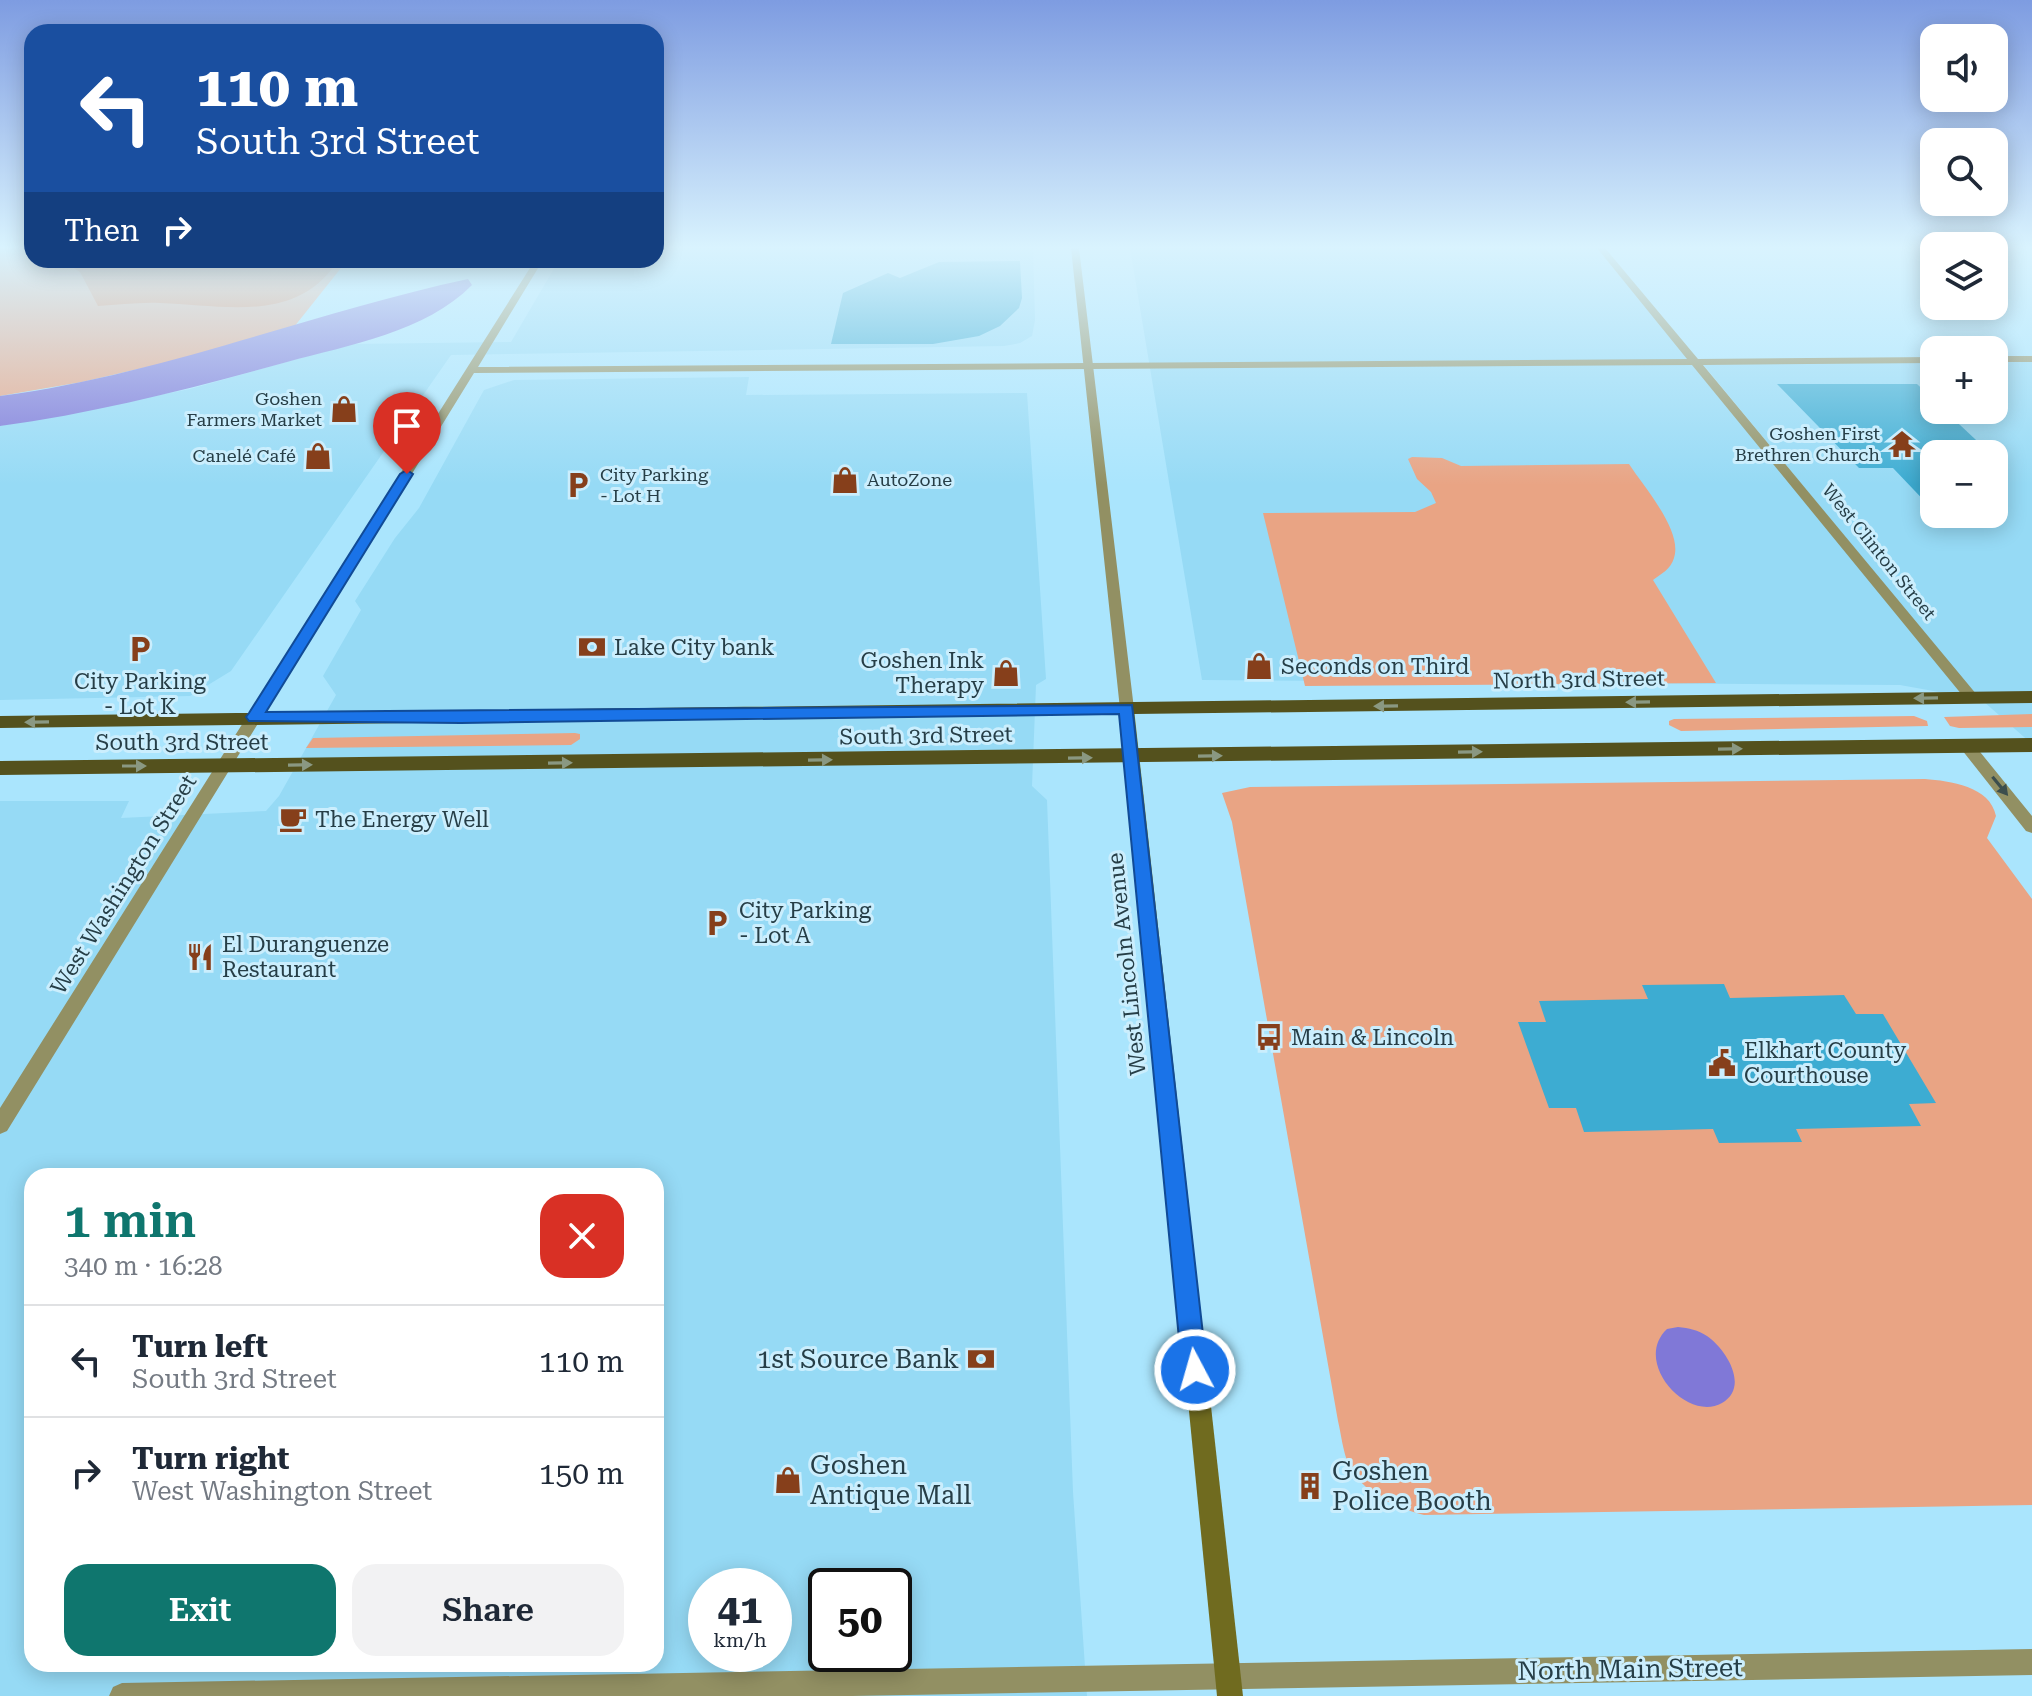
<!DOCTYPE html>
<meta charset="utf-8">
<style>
body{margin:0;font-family:"Roboto Serif",serif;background:#f2f2f3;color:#1f2937;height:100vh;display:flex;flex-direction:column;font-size:30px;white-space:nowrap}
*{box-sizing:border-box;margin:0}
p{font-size:26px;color:#747a83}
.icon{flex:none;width:44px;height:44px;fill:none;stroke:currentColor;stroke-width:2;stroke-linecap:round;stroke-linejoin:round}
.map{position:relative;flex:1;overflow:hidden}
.drawer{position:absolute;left:24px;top:1168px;width:640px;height:504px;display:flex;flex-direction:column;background:#fff;border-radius:24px;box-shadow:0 4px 20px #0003}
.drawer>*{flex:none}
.top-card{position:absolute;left:24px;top:24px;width:640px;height:244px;border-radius:24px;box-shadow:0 4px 20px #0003;background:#1a4fa0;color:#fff;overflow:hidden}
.fabs{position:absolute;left:1920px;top:24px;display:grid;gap:16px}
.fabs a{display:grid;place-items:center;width:88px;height:88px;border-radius:16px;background:#fff;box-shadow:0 4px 20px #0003;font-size:40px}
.speed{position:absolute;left:688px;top:1568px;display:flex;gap:16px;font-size:40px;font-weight:700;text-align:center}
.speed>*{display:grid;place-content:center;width:104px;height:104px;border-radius:50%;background:#fff;box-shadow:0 4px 20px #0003;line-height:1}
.speed small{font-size:20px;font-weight:400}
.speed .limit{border:4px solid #111;border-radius:12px;background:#fff;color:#111}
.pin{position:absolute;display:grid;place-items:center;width:68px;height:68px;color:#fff;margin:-82px -34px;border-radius:50% 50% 50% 0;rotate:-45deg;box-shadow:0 0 8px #0007}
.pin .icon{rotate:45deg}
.me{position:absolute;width:88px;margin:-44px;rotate:354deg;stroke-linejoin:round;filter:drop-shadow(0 0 6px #0008)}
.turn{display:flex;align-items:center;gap:28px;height:168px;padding:0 40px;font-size:36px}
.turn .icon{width:104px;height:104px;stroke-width:2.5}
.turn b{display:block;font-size:56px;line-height:68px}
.then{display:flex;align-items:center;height:76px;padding:0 40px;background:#0003;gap:16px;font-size:30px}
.round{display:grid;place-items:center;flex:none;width:84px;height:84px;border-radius:24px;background:#f2f2f3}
.summary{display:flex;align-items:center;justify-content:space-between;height:136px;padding:0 40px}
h1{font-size:48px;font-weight:600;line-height:60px;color:#0f766e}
.cta{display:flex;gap:16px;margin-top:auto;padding:16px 40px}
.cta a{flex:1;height:92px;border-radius:24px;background:#0f766e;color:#fff;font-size:32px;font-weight:600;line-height:92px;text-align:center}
.cta a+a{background:#f2f2f3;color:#1f2937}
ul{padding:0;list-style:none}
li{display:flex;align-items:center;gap:24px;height:112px;padding:0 40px;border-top:2px solid #e0e1e3}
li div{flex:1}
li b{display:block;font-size:30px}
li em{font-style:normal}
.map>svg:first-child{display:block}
.built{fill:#96daf5;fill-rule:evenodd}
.green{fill:#e9a484}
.forest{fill:#e5804f}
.water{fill:#8078d7}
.building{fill:#3dacd2}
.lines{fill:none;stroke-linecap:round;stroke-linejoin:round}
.minor{fill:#929063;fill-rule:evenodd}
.tertiary{fill:#929063;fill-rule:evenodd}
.secondary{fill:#706b1f;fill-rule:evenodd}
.primary{fill:#54511d;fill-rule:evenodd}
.oneway{fill:#8a9882}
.oneway2{fill:#3c4e4d}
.route{fill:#1a73e8;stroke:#114b97;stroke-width:2}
.labels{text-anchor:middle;stroke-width:6;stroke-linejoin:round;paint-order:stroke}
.far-poi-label{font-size:18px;fill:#263e47;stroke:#cbeefd;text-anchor:end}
.far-street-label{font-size:18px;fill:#263e47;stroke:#cbeefd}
.poi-label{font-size:22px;fill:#263e47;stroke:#cbeefd;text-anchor:start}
.street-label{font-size:22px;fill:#263e47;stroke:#cbeefd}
.near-poi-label{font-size:26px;fill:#263e47;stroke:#cbeefd;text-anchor:start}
.near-street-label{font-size:26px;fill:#263e47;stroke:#cbeefd}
</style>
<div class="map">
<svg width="2032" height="1696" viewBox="0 0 2032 1696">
<rect width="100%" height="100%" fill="#aae5fd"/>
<path class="built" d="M 656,248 L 1033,248 L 1035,320 L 1032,336 L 1020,343 L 1004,346 L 451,355 L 231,671 L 190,696 L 0,700 L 0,426 L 190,389 L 351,344 L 511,342 L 559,260 L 656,260 Z
M 1130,248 L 1601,248 L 1972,698 L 1900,685 L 1202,680 Z
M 1934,361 L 1934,410 L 1994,410 L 1994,361 L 2032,361 L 2032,744 L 1975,694 L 1702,363 ZM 1934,454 L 1994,454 L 1994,514 L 1934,514 Z
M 749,377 L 746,395 L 1027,393 L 1046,679 L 1036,685 L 1032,786 L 1047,800 L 1073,1492 L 1087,1696 L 0,1696 L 0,801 L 129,801 L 121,818 L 266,811 L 279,796 L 336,695 L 323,676 L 361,610 L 355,601 L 395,538 L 419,508 L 484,390 L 514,380 ZM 32,1176 L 656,1176 L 656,1664 L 32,1664 ZM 706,1586 L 774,1586 L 774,1654 L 706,1654 ZM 826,1586 L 894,1586 L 894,1654 L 826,1654 Z"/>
<path class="green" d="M 0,248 L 32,248 L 32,260 L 360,260 L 358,264 L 345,263 L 294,327 L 173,361 L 82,382 L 0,396 Z
M 1412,457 L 1442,458 L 1461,466 L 1629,464 C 1644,487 1683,531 1674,558 C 1671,569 1661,574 1653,580 L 1716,683 L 1305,686 L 1263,513 L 1415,512 L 1436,503 L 1431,492 L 1417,479 L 1408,459 Z
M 2032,714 L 2032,727 L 1959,728 L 1950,726 L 1944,717 Z
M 1914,716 L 1927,721 L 1928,726 L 1681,731 L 1669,725 L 1669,721 L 1674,719 Z
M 575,733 L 580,734 L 580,739 L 571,745 L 306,748 L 313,738 Z
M 1925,779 C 1950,781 1990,786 1996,816 L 1987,838 L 2032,899 L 2032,1505 L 1424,1515 C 1394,1507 1362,1493 1348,1463 C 1343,1451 1341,1434 1338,1421 L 1232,822 L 1222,793 L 1250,787 Z"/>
<path class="forest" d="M 62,260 L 360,260 L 358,264 L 334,266 C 293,323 222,305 160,303 C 140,302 118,305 98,306 L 80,272 Z"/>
<path class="water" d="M 468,279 L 472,285 C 426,332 349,345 287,362 C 193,388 97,413 0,426 L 0,396 C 160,375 310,313 468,279 Z
M 1678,1327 C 1689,1328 1698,1330 1707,1336 C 1726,1349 1750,1387 1722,1403 C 1687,1423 1632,1362 1667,1329 Z"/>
<path class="building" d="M 1020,261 L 1022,298 L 1019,308 L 1000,326 L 979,336 L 933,344 L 831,344 L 843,293 L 888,273 L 900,278 L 939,262 Z
M 1777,384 L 1917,384 L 1934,400 L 1934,410 L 1944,410 L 1991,454 L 1947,454 L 1934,450 L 1934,511 L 1893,468 L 1859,468 Z
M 1724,984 L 1730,998 L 1844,995 L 1856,1014 L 1883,1014 L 1936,1103 L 1909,1104 L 1921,1126 L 1796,1129 L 1802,1142 L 1719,1143 L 1713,1129 L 1584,1132 L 1576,1108 L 1549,1108 L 1518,1022 L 1546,1022 L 1539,1001 L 1648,999 L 1642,985 Z"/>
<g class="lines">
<path class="minor" d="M 1597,248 L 1605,248 L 1698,359 L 1934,357 L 1934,363 L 1703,365 L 1977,695 L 1979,698 L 1977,701 L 1967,701 L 1692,365 L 474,373 L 7,1131 L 0,1134 L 0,1108 L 535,260 L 543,260 L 478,367 L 1687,359 Z
M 1994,356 L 2032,356 L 2032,362 L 1994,362 Z
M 1967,741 L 1972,742 L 2032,816 L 2032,833 L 2026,831 L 1962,750 L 1960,746 L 1962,742 Z"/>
<path class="tertiary" d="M 1071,248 L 1079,248 L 1134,709 L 1127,714 L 1120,709 Z
M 2032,1649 L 2032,1675 L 852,1696 L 109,1696 L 113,1687 L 122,1683 Z"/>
<path class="secondary" d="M 1127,704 L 1134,709 L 1243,1696 L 1217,1696 L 1120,709 Z"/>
<path class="primary" d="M 2032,691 L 2032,703 L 0,728 L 0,716 Z
M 2032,738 L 2032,752 L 0,775 L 0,761 Z"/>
</g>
<defs><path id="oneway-solid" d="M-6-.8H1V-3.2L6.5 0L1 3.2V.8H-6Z" transform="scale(2)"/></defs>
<g class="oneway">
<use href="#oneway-solid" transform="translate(1926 698) rotate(179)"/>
<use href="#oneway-solid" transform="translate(1638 702) rotate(179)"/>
<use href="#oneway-solid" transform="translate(1386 706) rotate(179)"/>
<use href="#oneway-solid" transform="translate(37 722) rotate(179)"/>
<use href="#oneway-solid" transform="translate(1730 749) rotate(-1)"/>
<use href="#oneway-solid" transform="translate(1470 752) rotate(-1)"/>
<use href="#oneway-solid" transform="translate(1210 756) rotate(-1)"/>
<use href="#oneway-solid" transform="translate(1080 758) rotate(-1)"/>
<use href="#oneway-solid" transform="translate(820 760) rotate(-1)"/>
<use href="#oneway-solid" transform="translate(560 763) rotate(-1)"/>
<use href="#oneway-solid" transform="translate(300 765) rotate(-1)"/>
<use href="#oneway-solid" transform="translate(134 766)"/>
</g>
<use class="oneway2" href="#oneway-solid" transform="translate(2000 786) rotate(51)"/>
<linearGradient id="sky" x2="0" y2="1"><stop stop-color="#7e9ce1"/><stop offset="0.51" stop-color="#d9f3fe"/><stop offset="1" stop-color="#d9f3fe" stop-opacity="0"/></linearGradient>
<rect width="2032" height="485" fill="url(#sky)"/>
<path class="route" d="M 407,470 L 413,474 L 266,712 L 1132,705 L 1207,1370 L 1204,1379 L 1195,1383 L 1186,1379 L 1182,1370 L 1119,714 L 461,723 L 249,721 L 246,717 L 249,713 L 400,474 Z"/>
<defs>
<g id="shop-bare" transform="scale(2.16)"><path d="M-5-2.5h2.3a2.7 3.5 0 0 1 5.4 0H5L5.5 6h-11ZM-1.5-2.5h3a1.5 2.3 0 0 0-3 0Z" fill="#863f1b" stroke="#cbeefd" stroke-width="2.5" paint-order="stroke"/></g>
<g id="temple-bare" transform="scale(2.16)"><path d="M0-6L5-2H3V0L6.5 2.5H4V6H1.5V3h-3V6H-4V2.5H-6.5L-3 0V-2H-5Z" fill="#863f1b" stroke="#cbeefd" stroke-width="2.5" paint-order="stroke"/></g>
<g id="parking-bare" transform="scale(2.16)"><path d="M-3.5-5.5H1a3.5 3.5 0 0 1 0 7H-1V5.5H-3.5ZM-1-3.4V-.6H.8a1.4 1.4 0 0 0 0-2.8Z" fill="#863f1b" stroke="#cbeefd" stroke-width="2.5" paint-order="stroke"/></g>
<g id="bank-bare" transform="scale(2.16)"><path d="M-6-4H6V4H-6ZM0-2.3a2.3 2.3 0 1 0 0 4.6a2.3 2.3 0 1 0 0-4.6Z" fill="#863f1b" stroke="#cbeefd" stroke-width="2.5" paint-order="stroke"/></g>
<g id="cafe-bare" transform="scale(2.16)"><path d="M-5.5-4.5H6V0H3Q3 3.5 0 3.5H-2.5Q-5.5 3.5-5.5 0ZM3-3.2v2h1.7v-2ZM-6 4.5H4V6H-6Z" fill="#863f1b" stroke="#cbeefd" stroke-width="2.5" paint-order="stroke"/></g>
<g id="restaurant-bare" transform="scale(2.16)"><path d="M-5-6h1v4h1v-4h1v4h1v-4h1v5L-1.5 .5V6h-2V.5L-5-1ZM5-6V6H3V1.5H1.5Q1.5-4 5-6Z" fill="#863f1b" stroke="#cbeefd" stroke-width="2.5" paint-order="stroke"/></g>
<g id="bus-bare" transform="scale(2.16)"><path d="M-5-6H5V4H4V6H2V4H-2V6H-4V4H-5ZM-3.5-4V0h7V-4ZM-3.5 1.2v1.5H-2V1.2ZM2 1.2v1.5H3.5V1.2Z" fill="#863f1b" stroke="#cbeefd" stroke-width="2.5" paint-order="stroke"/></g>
<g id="civic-bare" transform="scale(2.16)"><path d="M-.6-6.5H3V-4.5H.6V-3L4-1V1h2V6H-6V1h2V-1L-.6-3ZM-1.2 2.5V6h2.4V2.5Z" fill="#863f1b" stroke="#cbeefd" stroke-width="2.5" paint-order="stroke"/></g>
<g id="building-bare" transform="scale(2.16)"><path d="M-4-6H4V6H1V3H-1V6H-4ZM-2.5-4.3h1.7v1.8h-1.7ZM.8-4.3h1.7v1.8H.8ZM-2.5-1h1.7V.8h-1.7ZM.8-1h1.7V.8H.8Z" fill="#863f1b" stroke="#cbeefd" stroke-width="2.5" paint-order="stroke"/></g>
</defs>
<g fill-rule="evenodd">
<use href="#shop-bare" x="344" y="409"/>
<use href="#temple-bare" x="1902" y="444"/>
<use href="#shop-bare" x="318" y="456"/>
<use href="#shop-bare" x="845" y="480"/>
<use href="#parking-bare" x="578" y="485"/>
<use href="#bank-bare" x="592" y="647"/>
<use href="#parking-bare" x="140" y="649"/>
<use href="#shop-bare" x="1259" y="666"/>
<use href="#shop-bare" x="1006" y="673"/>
<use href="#cafe-bare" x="293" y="819"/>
<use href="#parking-bare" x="717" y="923"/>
<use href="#restaurant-bare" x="200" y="957"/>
<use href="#bus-bare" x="1269" y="1037"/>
<use href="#civic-bare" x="1722" y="1063"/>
<use href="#bank-bare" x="981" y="1359"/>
<use href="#shop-bare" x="788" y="1480"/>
<use href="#building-bare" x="1310" y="1486"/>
</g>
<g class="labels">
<g class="far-poi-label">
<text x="322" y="405">Goshen<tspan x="322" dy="21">Farmers Market</tspan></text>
<text x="1880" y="440">Goshen First<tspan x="1880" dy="21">Brethren Church</tspan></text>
<text x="296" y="462">Canelé Café</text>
<text x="600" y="481" text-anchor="start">City Parking<tspan x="600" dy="21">- Lot H</tspan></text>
<text x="867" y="486" text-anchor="start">AutoZone</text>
</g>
<g class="far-street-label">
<text transform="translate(1879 552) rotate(51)" y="6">West Clinton Street</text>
</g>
<g class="poi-label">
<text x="614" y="655">Lake City bank</text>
<text x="984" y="668" text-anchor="end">Goshen Ink<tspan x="984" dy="25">Therapy</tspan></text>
<text x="1281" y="674">Seconds on Third</text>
<text x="140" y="689" text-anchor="middle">City Parking<tspan x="140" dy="25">- Lot K</tspan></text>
<text x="315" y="827">The Energy Well</text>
<text x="739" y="918">City Parking<tspan x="739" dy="25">- Lot A</tspan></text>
<text x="222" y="952">El Duranguenze<tspan x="222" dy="25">Restaurant</tspan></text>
<text x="1291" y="1045">Main &amp; Lincoln</text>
<text x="1744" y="1058">Elkhart County<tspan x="1744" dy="25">Courthouse</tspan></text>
</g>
<g class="street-label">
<text transform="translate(1579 679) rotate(-1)" y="8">North 3rd Street</text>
<text transform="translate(926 735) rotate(-1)" y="8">South 3rd Street</text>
<text x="182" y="750">South 3rd Street</text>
<text transform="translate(123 884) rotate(-58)" y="8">West Washington Street</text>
<text transform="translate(1126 964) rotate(-96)" y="8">West Lincoln Avenue</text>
</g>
<g class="near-poi-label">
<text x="959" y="1368" text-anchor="end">1st Source Bank</text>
<text x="810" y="1474">Goshen<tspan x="810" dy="30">Antique Mall</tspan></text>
<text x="1332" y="1480">Goshen<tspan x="1332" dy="30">Police Booth</tspan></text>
</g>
<g class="near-street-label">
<text transform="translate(1630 1669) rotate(-1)" y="9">North Main Street</text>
</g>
</g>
</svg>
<div class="fabs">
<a><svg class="icon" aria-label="sound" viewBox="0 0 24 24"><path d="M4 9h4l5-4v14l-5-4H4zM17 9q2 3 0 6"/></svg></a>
<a><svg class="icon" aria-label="search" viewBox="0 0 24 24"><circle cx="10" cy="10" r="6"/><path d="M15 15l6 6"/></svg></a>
<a><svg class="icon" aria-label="layers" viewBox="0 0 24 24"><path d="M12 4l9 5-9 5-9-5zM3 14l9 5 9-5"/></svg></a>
<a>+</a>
<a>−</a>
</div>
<div class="speed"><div>41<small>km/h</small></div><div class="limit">50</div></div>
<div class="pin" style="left:407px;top:474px;background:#d93025"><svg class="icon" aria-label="arrive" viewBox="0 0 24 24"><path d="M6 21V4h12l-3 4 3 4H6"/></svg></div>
<svg class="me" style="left:1195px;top:1370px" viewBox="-20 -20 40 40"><circle r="17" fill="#1a73e8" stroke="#fff" stroke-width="3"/><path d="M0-11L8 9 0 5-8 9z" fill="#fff"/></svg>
<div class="top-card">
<div class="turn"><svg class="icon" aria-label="left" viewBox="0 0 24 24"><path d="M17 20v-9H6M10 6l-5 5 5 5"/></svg><div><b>110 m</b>South 3rd Street</div></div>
<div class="then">Then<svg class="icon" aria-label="right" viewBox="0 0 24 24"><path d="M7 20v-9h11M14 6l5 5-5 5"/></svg></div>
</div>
<section class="drawer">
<div class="summary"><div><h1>1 min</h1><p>340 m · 16:28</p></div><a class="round" style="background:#d93025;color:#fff"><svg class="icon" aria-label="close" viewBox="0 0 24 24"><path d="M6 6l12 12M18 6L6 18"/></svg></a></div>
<ul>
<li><svg class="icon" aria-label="left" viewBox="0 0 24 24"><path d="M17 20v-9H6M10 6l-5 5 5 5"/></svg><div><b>Turn left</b><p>South 3rd Street</p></div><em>110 m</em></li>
<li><svg class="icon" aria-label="right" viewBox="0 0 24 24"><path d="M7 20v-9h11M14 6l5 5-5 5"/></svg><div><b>Turn right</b><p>West Washington Street</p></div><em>150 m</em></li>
</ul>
<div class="cta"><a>Exit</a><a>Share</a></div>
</section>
</div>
